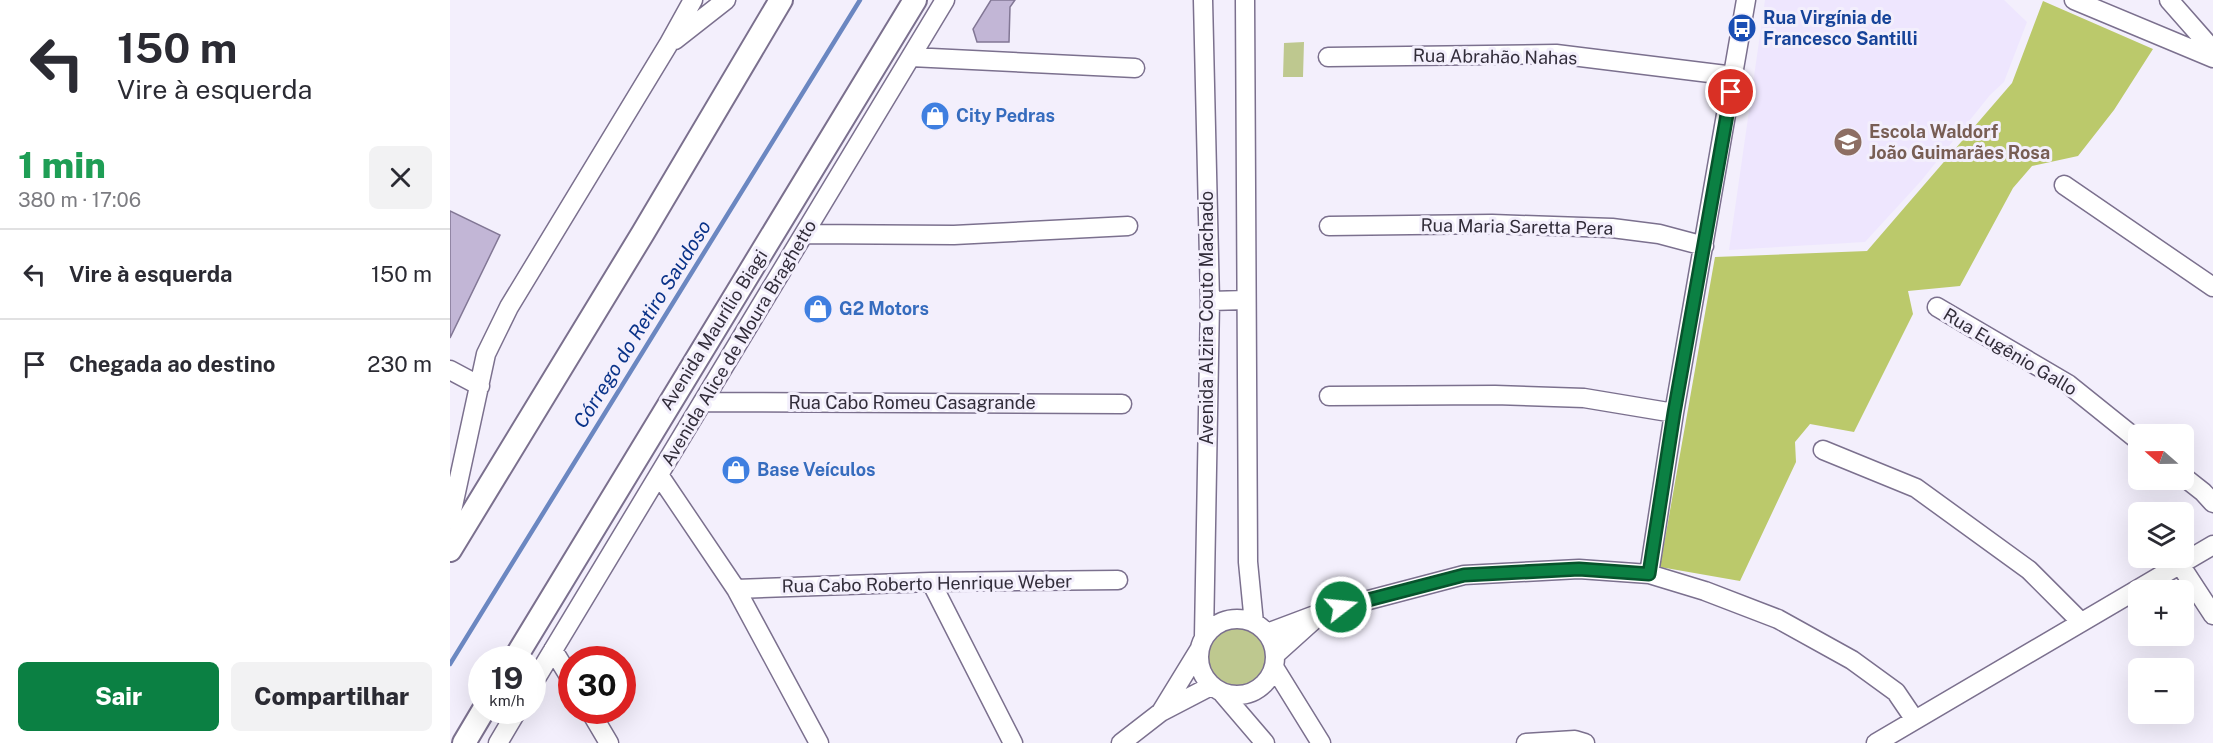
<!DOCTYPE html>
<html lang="pt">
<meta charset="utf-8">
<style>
body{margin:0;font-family:"Public Sans",sans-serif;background:#f2f2f3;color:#2b2b33;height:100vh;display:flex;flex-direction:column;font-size:22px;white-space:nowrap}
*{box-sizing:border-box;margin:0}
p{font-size:20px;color:#7c7c81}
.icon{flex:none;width:33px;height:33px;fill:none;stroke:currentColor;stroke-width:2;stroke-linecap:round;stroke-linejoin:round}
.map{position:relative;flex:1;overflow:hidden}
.panel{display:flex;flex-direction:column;background:#fff;width:450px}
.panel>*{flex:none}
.hud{background:#fff;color:#2b2b33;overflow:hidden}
.needle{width:39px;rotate:290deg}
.tools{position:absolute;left:1678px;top:424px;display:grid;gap:12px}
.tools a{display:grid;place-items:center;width:66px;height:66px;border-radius:9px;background:#fff;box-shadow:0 6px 24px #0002;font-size:30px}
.speed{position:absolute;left:18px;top:646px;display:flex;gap:12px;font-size:30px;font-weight:700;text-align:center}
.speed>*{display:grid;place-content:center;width:78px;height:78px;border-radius:50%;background:#fff;box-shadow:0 6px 24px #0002;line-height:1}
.speed small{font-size:15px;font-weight:400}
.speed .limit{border:9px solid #d22;background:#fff;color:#111}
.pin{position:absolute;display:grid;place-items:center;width:51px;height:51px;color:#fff;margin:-26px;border:3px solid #fff;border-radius:50%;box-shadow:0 2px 6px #0007}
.me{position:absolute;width:66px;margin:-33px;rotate:74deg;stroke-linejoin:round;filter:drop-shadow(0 0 4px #0008)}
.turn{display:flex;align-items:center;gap:21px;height:126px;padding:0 18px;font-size:27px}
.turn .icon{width:78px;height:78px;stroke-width:2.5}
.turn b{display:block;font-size:42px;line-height:51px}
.round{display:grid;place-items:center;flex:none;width:63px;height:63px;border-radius:9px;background:#f2f2f3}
.overview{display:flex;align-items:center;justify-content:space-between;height:102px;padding:0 18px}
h1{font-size:36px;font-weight:800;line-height:45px;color:#1e9e55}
.primary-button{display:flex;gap:12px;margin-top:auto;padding:12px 18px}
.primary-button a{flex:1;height:69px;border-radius:9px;background:#0b8043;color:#fff;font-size:24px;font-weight:800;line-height:69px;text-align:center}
.primary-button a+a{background:#f2f2f3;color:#2b2b33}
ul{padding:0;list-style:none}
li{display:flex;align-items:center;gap:18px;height:90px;padding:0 18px;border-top:2px solid #e1e1e2}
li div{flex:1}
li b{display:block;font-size:22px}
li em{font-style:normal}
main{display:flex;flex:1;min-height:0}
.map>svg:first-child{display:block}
.built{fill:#eee6fe}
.green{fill:#bec88f}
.forest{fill:#bbc96b}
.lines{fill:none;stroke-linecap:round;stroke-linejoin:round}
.stream{stroke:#6b87c1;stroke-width:4.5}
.building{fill:#c2b6d6;stroke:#827795;stroke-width:1.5}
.minor-casing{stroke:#7b708e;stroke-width:21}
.major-casing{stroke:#7b708e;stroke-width:26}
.minor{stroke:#fff;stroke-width:18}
.major{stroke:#fff;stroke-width:22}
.route-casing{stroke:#07532c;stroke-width:15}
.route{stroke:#0b8043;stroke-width:10}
.labels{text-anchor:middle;stroke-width:6;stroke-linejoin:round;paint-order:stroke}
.transit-label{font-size:18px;font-weight:bold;fill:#164399;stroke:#f3effc;text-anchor:start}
.street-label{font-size:18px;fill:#322d3a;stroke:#f3effc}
.shop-label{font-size:18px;font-weight:bold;fill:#366cbe;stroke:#f3effc;text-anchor:start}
.education-label{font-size:18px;font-weight:bold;fill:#785e54;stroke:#f3effc;text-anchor:start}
.water-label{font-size:20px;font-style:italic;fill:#0a3389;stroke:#f3effc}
</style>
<main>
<section class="panel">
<div class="hud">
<div class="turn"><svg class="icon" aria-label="left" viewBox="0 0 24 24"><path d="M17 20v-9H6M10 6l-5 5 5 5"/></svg><div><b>150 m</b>Vire à esquerda</div></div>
</div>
<div class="overview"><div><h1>1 min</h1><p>380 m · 17:06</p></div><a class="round"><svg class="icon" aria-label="close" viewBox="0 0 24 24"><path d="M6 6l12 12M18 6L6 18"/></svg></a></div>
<ul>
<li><svg class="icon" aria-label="left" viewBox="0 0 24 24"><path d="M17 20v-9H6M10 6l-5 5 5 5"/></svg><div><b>Vire à esquerda</b></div><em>150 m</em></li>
<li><svg class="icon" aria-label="arrive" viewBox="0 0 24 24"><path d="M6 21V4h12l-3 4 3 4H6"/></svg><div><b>Chegada ao destino</b></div><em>230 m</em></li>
</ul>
<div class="primary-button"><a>Sair</a><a>Compartilhar</a></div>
</section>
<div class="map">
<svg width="1763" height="743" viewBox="0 0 1763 743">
<rect width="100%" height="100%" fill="#f3effc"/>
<path class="built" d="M 1315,0 L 1554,0 L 1577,22 L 1554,82 L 1540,95 L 1471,181 L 1415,242 L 1279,250 Z"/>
<path class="green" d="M 854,42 L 853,77 L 833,77 L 834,43 Z
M756 658a30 30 0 1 1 60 0a30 30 0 1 1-60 0Z"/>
<path class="forest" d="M 1593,1 L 1703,49 L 1664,110 L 1628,156 L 1582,166 L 1563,188 L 1510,286 L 1458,291 L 1463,314 L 1404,432 L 1360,424 L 1345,442 L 1346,462 L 1290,581 L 1210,567 L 1265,257 L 1417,251 L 1562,83 Z"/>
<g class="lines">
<path class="stream" d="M 0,664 L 410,0"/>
</g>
<path class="building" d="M 541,0 L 565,0 L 560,7 L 559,42 L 527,42 L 523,29 Z
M 0,211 L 50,235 L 0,338 Z"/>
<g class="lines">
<g class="minor-casing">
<path id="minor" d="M 753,0 L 760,301 L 754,637
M 795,0 L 798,562 L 804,623
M 1624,0 L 1763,58
M 1719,0 L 1763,50
M 225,40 L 276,0
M 461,57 L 685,68
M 878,57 L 1106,54 L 1284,76
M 1614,185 L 1763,287
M 879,226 L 1042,224 L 1162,228 L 1209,234 L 1254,246
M 355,234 L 504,235 L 678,226
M 760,301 L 796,300
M 1487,307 L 1618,384 L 1689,441
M 0,370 L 30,386
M 879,396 L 1045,395 L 1134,398 L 1224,413
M 253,402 L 672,404
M 1373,450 L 1466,488 L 1579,570 L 1631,622
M 209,475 L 286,589 L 369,743
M 1734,477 L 1753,492 L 1763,503
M 0,520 L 36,354 L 59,307 L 218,45 L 243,0
M 1729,563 L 1763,615
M 1199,574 L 1224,413 L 1296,0
M 481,582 L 563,743
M 286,589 L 481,582 L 668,580
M749 657a38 38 0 1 1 76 0a38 38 0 1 1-76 0Z
M 817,633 L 873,612 L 1014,575 L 1129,569 L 1199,574 L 1255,591 L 1328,619 L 1402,660 L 1446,692 L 1465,720
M 103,650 L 122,681
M 825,655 L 865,619
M 824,667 L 871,743
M 82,685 L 495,0
M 773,694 L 815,743
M 140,711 L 159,743
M 711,712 L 749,650
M 48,743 L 67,711
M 671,743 L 711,712 L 761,686
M 1076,743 L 1125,740 L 1135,743
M 1426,743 L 1763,545"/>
</g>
<g class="major-casing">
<path id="major" d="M 0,550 L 193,233 L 331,0
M 64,660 L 465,0
M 14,743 L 33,711"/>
</g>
<use href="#minor" class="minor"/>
<use href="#major" class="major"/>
</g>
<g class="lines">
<g class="route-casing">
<path id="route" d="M 891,607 L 1014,575 L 1129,569 L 1199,574 L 1224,413 L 1281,92"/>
</g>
<use href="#route" class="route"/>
</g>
<defs>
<g id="bus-disc" transform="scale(1.5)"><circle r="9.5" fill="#1a4fb4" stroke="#f3effc"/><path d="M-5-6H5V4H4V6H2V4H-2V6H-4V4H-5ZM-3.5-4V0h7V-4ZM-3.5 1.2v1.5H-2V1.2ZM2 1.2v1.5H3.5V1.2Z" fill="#fff"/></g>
<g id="shop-disc" transform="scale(1.5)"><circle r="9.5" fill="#3f7fe0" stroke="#f3effc"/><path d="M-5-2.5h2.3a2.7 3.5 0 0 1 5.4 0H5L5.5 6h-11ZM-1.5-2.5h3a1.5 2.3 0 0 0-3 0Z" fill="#fff"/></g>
<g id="school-disc" transform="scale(1.5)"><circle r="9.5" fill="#8d6e63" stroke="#f3effc"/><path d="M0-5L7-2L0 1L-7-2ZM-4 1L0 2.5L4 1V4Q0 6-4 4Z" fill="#fff"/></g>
</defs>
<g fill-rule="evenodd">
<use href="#bus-disc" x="1292" y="28"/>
<use href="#shop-disc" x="485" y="116"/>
<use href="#school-disc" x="1398" y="142"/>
<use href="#shop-disc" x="368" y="309"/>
<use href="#shop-disc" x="286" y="470"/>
</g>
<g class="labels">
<g class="transit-label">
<text x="1313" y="24">Rua Virgínia de<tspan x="1313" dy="21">Francesco Santilli</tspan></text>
</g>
<g class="street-label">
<text transform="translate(1045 57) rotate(1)" y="6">Rua Abrahão Nahas</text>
<text transform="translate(1067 227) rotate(1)" y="6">Rua Maria Saretta Pera</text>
<text transform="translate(757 318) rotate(-90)" y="6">Avenida Alzira Couto Machado</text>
<text transform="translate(264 330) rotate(-58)" y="6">Avenida Maurílio Biagi</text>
<text transform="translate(289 343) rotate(-59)" y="6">Avenida Alice de Moura Braghetto</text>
<text transform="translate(1560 352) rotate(31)" y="6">Rua Eugênio Gallo</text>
<text x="462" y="409">Rua Cabo Romeu Casagrande</text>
<text transform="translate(477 584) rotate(-1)" y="6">Rua Cabo Roberto Henrique Weber</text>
</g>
<g class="shop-label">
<text x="506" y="122">City Pedras</text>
<text x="389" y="315">G2 Motors</text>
<text x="307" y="476">Base Veículos</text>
</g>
<g class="education-label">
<text x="1419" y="138">Escola Waldorf<tspan x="1419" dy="21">João Guimarães Rosa</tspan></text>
</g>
<g class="water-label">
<text transform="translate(192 324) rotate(-58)" y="7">Córrego do Retiro Saudoso</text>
</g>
</g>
</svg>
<div class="tools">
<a><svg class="needle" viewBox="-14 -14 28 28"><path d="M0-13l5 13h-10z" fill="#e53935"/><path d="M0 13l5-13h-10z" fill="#7c7c81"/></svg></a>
<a><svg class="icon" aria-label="layers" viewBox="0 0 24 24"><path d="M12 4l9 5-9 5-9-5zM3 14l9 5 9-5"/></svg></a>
<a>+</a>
<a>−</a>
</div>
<div class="speed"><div>19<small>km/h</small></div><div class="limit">30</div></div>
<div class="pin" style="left:1281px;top:92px;background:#d93025"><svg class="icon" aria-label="arrive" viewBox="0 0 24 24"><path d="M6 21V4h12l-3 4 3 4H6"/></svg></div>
<svg class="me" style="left:891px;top:607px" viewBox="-20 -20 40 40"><circle r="17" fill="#0b8043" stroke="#fff" stroke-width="3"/><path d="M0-11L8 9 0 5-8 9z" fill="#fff"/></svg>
</div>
</main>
